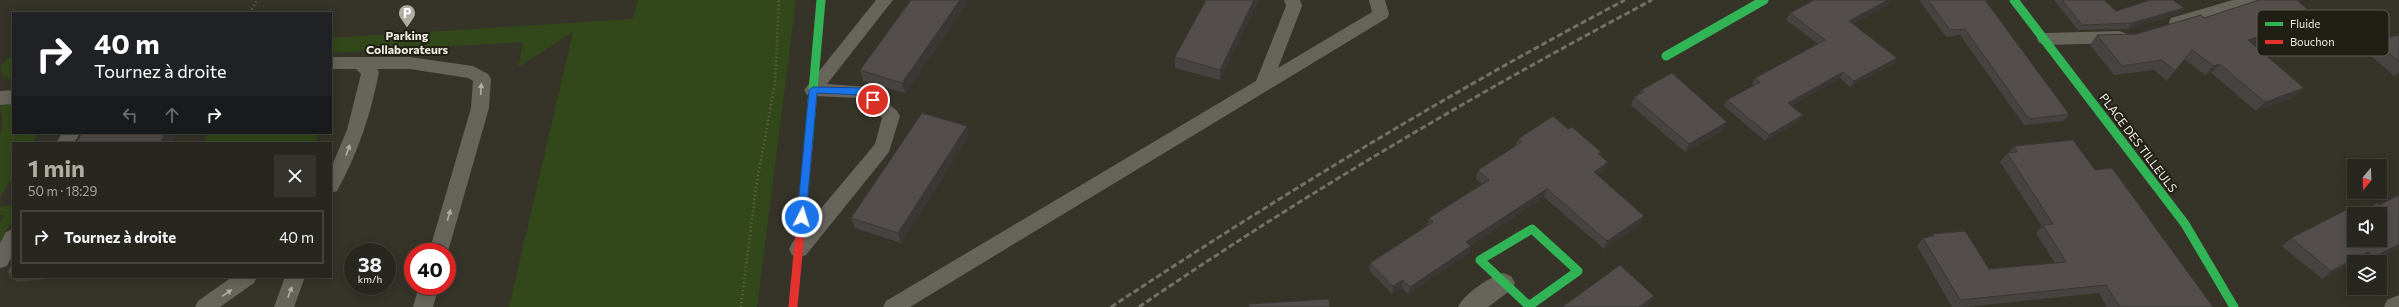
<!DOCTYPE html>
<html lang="fr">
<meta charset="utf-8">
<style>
body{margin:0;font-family:Commissioner,sans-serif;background:#34332c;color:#f1f3f6;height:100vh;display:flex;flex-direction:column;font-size:15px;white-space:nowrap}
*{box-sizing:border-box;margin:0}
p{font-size:13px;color:#a5a5a4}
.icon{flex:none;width:22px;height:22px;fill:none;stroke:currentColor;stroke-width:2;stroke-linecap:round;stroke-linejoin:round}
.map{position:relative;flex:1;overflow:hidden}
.sheet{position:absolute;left:12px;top:142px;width:320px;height:136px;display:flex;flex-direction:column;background:#28271f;border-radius:0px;box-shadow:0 2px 10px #0003,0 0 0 1px #44443d}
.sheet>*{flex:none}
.banner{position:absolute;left:12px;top:12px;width:320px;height:122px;border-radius:0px;box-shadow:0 2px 10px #0003,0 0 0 1px #44443d;background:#202124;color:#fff;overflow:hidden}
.needle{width:26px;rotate:199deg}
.controls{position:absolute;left:2347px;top:159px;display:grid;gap:8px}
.controls a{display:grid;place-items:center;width:40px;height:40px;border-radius:0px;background:#28271f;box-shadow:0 2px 10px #0003,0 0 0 1px #44443d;font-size:20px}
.speed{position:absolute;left:344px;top:243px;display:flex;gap:8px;font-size:20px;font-weight:700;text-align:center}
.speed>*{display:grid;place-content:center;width:52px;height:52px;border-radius:50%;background:#28271f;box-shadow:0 2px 10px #0003,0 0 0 1px #44443d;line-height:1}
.speed small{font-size:10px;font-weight:400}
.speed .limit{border:6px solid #d22;background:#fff;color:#111}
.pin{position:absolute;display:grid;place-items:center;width:34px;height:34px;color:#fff;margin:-17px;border:2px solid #fff;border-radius:50%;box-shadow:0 1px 4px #0007}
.me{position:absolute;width:44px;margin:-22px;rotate:5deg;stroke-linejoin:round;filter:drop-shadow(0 0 3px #0008)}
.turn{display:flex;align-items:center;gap:14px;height:84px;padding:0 16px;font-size:18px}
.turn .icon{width:52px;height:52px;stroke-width:2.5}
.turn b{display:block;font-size:28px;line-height:34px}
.lanes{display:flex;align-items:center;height:38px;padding:0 16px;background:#0003;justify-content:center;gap:20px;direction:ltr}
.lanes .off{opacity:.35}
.round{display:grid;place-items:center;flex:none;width:42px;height:42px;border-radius:0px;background:#34332c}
.overview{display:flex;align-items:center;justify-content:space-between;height:68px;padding:0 16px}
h1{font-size:24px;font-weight:700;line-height:30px;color:#afaca0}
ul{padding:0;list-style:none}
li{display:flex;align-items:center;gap:12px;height:54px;margin:0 8px 6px;padding:0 8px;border:2px solid #44443d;border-radius:0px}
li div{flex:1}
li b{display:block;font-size:15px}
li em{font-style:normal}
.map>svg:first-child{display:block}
.green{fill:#32481a}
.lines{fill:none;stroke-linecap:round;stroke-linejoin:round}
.path{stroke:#66645c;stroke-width:2.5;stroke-dasharray:1 3;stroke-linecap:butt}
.lane{fill:#66645b;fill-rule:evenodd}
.street{fill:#66645b;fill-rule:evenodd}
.fast{stroke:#30b455;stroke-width:9}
.jam{stroke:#e5322d;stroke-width:9}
.rail{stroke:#727067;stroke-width:3;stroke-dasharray:6 3;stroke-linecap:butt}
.wall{fill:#474341}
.shaded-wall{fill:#3a3735}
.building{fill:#534e4c;stroke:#3a3735;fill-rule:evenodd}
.oneway{fill:#b2afa4}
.route{fill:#1a73e8;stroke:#114b97}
.labels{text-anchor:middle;stroke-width:4;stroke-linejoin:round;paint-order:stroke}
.poi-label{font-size:12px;font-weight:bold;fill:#f0ede0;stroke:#211e15}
.street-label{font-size:12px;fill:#f0ede0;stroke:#211e15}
.key{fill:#211e15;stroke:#5f5c52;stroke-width:1}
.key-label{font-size:11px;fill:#f0ede0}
</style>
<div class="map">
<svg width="2399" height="307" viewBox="0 0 2399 307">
<rect width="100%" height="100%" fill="#363429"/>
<path class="green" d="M 638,0 L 796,0 L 757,307 L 509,307 L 573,32 L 518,67 L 523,42 L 331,53 L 331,38 L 633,19 Z
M 13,53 L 13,81 L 4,77 L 0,67 Z
M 13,103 L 13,133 L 38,133 L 33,143 L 13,143 L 13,176 L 0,198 L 0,134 L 3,127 L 0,106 Z
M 208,133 L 319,133 L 315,143 L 203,143 Z
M 13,205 L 13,218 L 0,243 L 0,223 L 4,215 L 0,215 L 0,207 Z"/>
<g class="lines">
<path class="path" d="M 250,13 L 257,0
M 741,307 L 756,187 L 775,83 L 779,0"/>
<path class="lane" d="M 876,0 L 893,0 L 827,84 L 870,87 L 897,111 L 900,116 L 889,152 L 806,255 L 799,257 L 792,255 L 789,249 L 792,243 L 875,144 L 882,118 L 860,98 L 813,96 L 807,95 L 804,90 Z
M 1284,0 L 1300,0 L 1302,6 L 1278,68 L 1372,12 L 1369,0 L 1385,0 L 1389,14 L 1387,18 L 910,307 L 883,307 L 886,301 L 1256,81 L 1286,6 Z
M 2233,0 L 2261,0 L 2259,4 L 2177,28 L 2171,26 L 2169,22 L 2171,18 Z
M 2119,31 L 2125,33 L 2127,37 L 2125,41 L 2119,43 L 2045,45 L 2039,43 L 2037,39 L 2039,35 L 2045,33 Z
M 331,57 L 410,57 L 473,66 L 488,74 L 491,79 L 489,108 L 447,255 L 447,252 L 429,252 L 471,108 L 473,81 L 468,78 L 410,69 L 377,69 L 379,72 C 371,114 358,153 337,191 L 331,193 L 331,168 L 347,130 L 361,74 L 356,69 L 331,69 Z
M 13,90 L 13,104 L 0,105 L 0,91 Z
M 62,133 L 80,133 L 74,143 L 56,143 Z
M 13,229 L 13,254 L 7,266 L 0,268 L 0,243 L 6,232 Z
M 232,277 L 257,277 L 254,283 L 220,307 L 195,307 L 198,301 Z
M 285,277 L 305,277 L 294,307 L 274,307 Z
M 419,286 L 439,286 L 433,307 L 413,307 Z"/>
<path class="street" d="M 1503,273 L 1511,276 L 1515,283 L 1511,290 L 1488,307 L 1458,307 C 1465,293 1488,278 1503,273 Z
M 2399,295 L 2399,307 L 2384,307 L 2387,300 Z"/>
<path class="fast" d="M 2014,0 L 2185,224 L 2234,307
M 1666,56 L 1764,0
M 808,148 L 821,0
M 1532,229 L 1578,271 L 1529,306 L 1480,260 Z"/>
<path class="jam" d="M 793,307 L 808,148"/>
<path class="rail" d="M 1111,307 C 1278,197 1448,93 1625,0
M 1139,307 C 1304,194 1475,94 1652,0"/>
</g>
<path class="wall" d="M 1206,0 L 1259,0 L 1220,80 L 1175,68 L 1175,57 Z
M 1814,0 L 1890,0 L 1886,6 L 1852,24 L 1897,58 L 1893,64 L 1850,87 L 1840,78 L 1791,106 L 1799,121 L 1765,141 L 1724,106 L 1727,100 L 1754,86 L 1752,84 L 1755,78 L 1818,44 L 1786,20 L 1790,13 Z
M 1921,0 L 1985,0 L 2069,114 L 2064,121 L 2024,125 L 1960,35 L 1946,37 L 1920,1 Z
M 2054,0 L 2104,0 L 2116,11 L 2184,8 L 2179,14 L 2128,29 L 2078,30 Z
M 967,4 L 905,93 L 863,81 L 860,70 Z
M 2307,9 L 2299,19 L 2265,30 L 2260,42 L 2253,45 L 2304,88 L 2295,97 L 2256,111 L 2211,73 L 2205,75 L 2184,59 L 2167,81 L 2154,70 L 2114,75 L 2090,45 L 2097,35 L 2136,34 L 2204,18 Z
M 2399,35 L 2399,75 L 2394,76 L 2365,50 L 2375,41 Z
M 1641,90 L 1723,131 L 1685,152 L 1631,105 L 1634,97 L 1639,94 Z
M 1568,129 L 1601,152 L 1600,155 L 1608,162 L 1605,170 L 1598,175 L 1640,224 L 1604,249 L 1544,197 L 1470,246 L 1471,246 L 1469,254 L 1408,294 L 1402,288 L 1392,294 L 1369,270 L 1370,263 L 1427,226 L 1429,218 L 1482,184 L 1476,179 L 1478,170 L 1515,147 L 1518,139 Z
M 969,136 L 901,243 L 855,228 L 851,218 Z
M 2014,146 L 2095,170 L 2213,307 L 2107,307 L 2099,293 L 1966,307 L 1952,307 L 1917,246 L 1923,238 L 1931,237 L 1933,234 L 1989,269 L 2055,263 L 2036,233 L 2042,226 L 2000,162 L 2007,153 L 2008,153 Z
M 2399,195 L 2399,247 L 2370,262 L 2361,262 L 2358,260 L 2322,279 L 2282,246 L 2291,238 L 2379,205 Z
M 13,262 L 13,277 L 66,277 L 17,282 L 7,273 Z"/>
<path class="shaded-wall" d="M 960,0 L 966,0 L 967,4 L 905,93 L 902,83 Z
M 1254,0 L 1259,0 L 1220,80 L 1220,70 Z
M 1888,0 L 1890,0 L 1886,6 L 1845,28 L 1849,21 Z
M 2184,8 L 2179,14 L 2128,29 L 2132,23 Z
M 2307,9 L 2299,19 L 2251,35 L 2260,26 Z
M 2268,33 L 2260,42 L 2239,49 L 2248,40 Z
M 1897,58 L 1893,64 L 1850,87 L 1854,81 Z
M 2220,64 L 2211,73 L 2205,75 L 2214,66 Z
M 1843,72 L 1840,78 L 1784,110 L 1788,103 Z
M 2399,72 L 2399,75 L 2394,76 Z
M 2304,88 L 2295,97 L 2256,111 L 2265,102 Z
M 1803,115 L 1799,121 L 1765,141 L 1769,135 Z
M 1727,122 L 1723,131 L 1685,152 L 1689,144 Z
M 967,126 L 969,136 L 901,243 L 898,233 Z
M 165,133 L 177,133 L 172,143 L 160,143 Z
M 1608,162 L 1605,170 L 1591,180 L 1594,172 Z
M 1547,189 L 1544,197 L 1464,250 L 1466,242 Z
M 1644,216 L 1640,224 L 1604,249 L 1607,241 Z
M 2399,244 L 2399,247 L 2370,262 L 2368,262 L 2375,257 Z
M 1471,246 L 1469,254 L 1408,294 L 1410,287 Z
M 2368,252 L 2358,260 L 2322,279 L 2331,271 Z
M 1403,280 L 1402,288 L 1392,294 L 1393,286 Z
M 1654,296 L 1650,304 L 1646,307 L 1639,307 Z"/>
<path class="building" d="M 911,0 L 960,0 L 902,83 L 860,70 Z
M 1206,0 L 1254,0 L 1220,70 L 1175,57 Z
M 1814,0 L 1888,0 L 1849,21 L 1897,58 L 1854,81 L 1843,72 L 1788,103 L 1803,115 L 1769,135 L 1727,100 L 1760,82 L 1755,78 L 1825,40 L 1790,13 Z
M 1928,0 L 1985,0 L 2069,114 L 2029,119 L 1965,29 L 1950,30 Z
M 2062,0 L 2104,0 L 2116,11 L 2150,0 L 2173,0 L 2184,8 L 2132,23 L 2082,25 Z
M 2259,0 L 2297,0 L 2307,9 L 2260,26 L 2268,33 L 2248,40 L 2304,88 L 2265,102 L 2220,64 L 2214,66 L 2192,50 L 2175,71 L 2162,60 L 2122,66 L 2097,35 L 2136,34 L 2201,15 L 2204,18 Z
M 2399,35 L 2399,62 L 2375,41 Z
M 1672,73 L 1727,122 L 1689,144 L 1634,97 L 1644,92 L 1641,90 Z
M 922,113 L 967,126 L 898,233 L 851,218 Z
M 1553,116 L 1568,129 L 1572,127 L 1601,152 L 1598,154 L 1608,162 L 1594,172 L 1644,216 L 1607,241 L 1547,189 L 1466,242 L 1471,246 L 1410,287 L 1403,280 L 1393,286 L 1370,263 L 1433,222 L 1429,218 L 1489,180 L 1478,170 L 1522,142 L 1518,139 Z
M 82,133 L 165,133 L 160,143 L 76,143 Z
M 2073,140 L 2095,170 L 2112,168 L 2213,307 L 2120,307 L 2106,285 L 1960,300 L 1923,238 L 1934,236 L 1933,234 L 1965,231 L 1989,269 L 2066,262 L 2043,225 L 2053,224 L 2007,153 L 2017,152 L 2014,146 Z
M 2399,195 L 2399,244 L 2375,257 L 2368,252 L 2331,271 L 2291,238 L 2350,208 L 2357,213 L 2377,203 L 2379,205 ZM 2354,214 L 2380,214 L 2380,240 L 2354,240 Z
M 13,262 L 13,273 L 7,273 Z
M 1620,265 L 1654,296 L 1639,307 L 1562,307 Z
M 1329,299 L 1330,307 L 1249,307 L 1249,304 Z"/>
<defs><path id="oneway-solid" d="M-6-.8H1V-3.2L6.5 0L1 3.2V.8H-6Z"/></defs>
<g class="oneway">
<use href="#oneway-solid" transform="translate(481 89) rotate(-87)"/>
<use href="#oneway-solid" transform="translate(348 150) rotate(-70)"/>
<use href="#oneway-solid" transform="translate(449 215) rotate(-74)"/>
<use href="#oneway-solid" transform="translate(290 292) rotate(-69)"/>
<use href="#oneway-solid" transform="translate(227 293) rotate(-34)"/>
</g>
<path class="route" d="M 813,87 L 864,88 L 877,100 L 873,103 L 862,95 L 817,93 L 806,217 L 802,221 L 797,217 L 809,90 Z"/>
<defs>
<g id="parking-pin" transform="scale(0.9)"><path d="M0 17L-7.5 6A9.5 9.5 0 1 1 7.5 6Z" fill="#afaca0" stroke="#211e15"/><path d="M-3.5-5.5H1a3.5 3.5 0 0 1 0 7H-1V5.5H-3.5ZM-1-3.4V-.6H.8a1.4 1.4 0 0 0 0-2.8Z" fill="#fff"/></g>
</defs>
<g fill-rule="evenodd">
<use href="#parking-pin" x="407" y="13"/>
</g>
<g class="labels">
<g class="poi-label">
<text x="407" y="40">Parking<tspan x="407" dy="14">Collaborateurs</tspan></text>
</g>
<g class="street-label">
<text transform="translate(2138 143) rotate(53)" y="4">PLACE DES TILLEULS</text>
</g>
</g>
<rect x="2257" y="10" width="132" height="46" rx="6" class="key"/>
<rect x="2265" y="22" width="18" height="4" fill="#30b455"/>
<rect x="2265" y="40" width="18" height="4" fill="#e5322d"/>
<g class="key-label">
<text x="2290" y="28">Fluide</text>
<text x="2290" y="46">Bouchon</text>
</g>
</svg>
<div class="controls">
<a><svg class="needle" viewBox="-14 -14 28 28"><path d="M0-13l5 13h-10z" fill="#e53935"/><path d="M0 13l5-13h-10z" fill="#a5a5a4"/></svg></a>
<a><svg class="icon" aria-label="sound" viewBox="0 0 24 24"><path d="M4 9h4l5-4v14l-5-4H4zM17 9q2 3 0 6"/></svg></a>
<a><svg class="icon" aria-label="layers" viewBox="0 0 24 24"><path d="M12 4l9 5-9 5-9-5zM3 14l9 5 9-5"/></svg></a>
</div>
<div class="speed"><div>38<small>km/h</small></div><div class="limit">40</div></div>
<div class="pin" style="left:873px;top:100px;background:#d93025"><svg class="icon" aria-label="arrive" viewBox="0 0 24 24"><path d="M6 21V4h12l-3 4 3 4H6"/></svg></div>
<svg class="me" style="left:802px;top:217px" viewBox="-20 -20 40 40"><circle r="17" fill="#1a73e8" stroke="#fff" stroke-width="3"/><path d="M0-11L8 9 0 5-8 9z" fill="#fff"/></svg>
<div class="banner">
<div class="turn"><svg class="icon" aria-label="right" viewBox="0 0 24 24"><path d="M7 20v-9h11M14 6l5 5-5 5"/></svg><div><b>40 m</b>Tournez à droite</div></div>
<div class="lanes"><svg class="icon off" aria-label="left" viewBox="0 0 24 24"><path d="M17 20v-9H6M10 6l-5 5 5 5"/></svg><svg class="icon off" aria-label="ahead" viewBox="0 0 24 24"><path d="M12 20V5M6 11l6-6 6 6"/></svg><svg class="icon" aria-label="right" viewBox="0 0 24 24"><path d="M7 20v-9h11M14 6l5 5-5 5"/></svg></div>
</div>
<section class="sheet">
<div class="overview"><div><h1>1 min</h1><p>50 m · 18:29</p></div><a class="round"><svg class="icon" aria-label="close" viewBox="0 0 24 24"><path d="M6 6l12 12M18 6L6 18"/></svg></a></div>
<ul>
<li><svg class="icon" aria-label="right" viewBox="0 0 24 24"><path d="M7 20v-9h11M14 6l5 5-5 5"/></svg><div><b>Tournez à droite</b></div><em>40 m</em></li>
</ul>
</section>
</div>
